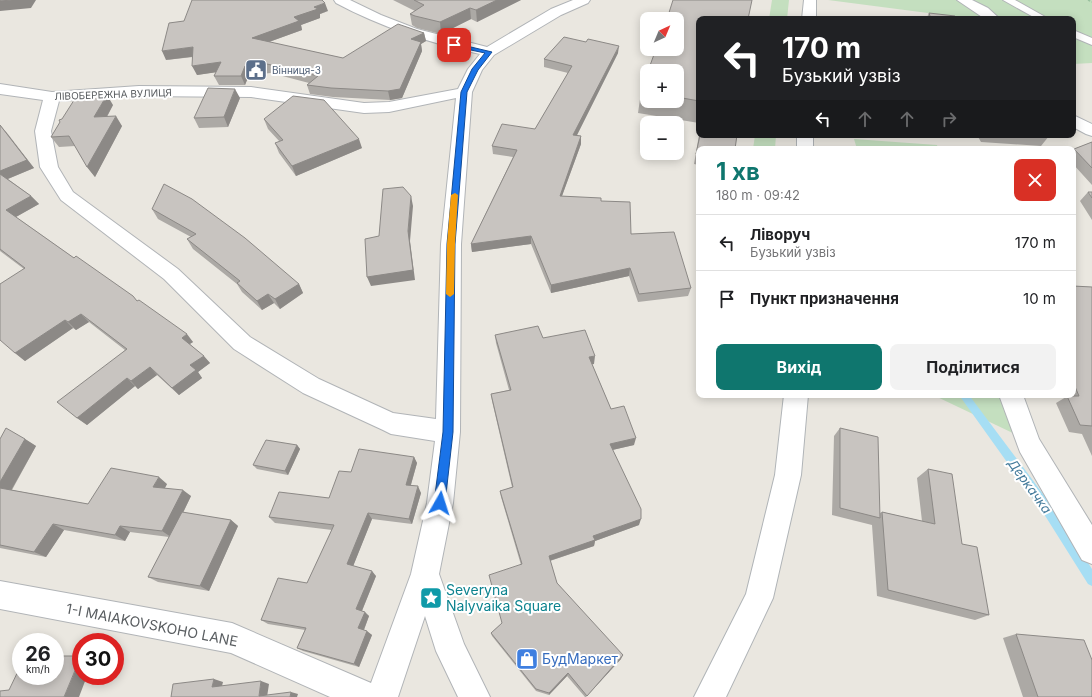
<!DOCTYPE html>
<html lang="uk">
<meta charset="utf-8">
<style>
body{margin:0;font-family:Inter,sans-serif;background:#f2f2f2;color:#202124;height:100vh;display:flex;flex-direction:column;font-size:15px;white-space:nowrap}
*{box-sizing:border-box;margin:0}
p{font-size:13px;color:#757577}
.icon{flex:none;width:22px;height:22px;fill:none;stroke:currentColor;stroke-width:2;stroke-linecap:round;stroke-linejoin:round}
.map{position:relative;flex:1;overflow:hidden}
.details{position:absolute;left:696px;top:146px;width:380px;height:252px;display:flex;flex-direction:column;background:#fff;border-radius:8px;box-shadow:0 2px 10px #0003}
.details>*{flex:none}
.hud{position:absolute;left:696px;top:16px;width:380px;height:122px;border-radius:8px;box-shadow:0 2px 10px #0003;background:#202124;color:#fff;overflow:hidden}
.needle{width:26px;rotate:44deg}
.tools{position:absolute;left:640px;top:12px;display:grid;gap:8px}
.tools a{display:grid;place-items:center;width:44px;height:44px;border-radius:8px;background:#fff;box-shadow:0 2px 10px #0003;font-size:20px}
.speed{position:absolute;left:12px;top:633px;display:flex;gap:8px;font-size:20px;font-weight:700;text-align:center}
.speed>*{display:grid;place-content:center;width:52px;height:52px;border-radius:50%;background:#fff;box-shadow:0 2px 10px #0003;line-height:1}
.speed small{font-size:10px;font-weight:400}
.speed .limit{border:6px solid #d22;background:#fff;color:#111}
.pin{position:absolute;display:grid;place-items:center;width:34px;height:34px;color:#fff;margin:-17px;border-radius:8px;box-shadow:0 2px 6px #0006}
.me{position:absolute;width:44px;margin:-22px;rotate:6deg;stroke-linejoin:round;filter:drop-shadow(0 0 3px #0008)}
.turn{display:flex;align-items:center;gap:14px;height:84px;padding:0 20px;font-size:18px}
.turn .icon{width:52px;height:52px;stroke-width:2.5}
.turn b{display:block;font-size:28px;line-height:34px}
.lanes{display:flex;align-items:center;height:38px;padding:0 20px;background:#0003;justify-content:center;gap:20px;direction:ltr}
.lanes .off{opacity:.35}
.round{display:grid;place-items:center;flex:none;width:42px;height:42px;border-radius:8px;background:#f2f2f2}
.headline{display:flex;align-items:center;justify-content:space-between;height:68px;padding:0 20px}
h1{font-size:24px;font-weight:700;line-height:30px;color:#0f766e}
.action{display:flex;gap:8px;margin-top:auto;padding:8px 20px}
.action a{flex:1;height:46px;border-radius:8px;background:#0f766e;color:#fff;font-size:16px;font-weight:700;line-height:46px;text-align:center}
.action a+a{background:#f2f2f2;color:#202124}
ul{padding:0;list-style:none}
li{display:flex;align-items:center;gap:12px;height:56px;padding:0 20px;border-top:1px solid #e0e0e0}
li div{flex:1}
li b{display:block;font-size:15px}
li em{font-style:normal}
.map>svg:first-child{display:block}
.green{fill:#c4dfbf}
.lines{fill:none;stroke-linecap:round;stroke-linejoin:round}
.stream{fill:#a6def4;fill-rule:evenodd}
.lane-casing{stroke:#b1b4b7;stroke-width:2}
.street-casing{stroke:#b1b4b7;stroke-width:2}
.secondary-casing{stroke:#b0b4b7;stroke-width:2}
.path{stroke:#9bc2a0;stroke-width:1.5;stroke-dasharray:2.5 1.5;stroke-linecap:butt}
.lane{fill:#fff;fill-rule:evenodd}
.street{fill:#fff;fill-rule:evenodd}
.secondary{fill:#fff;fill-rule:evenodd}
.wall{fill:#aca9a5}
.shaded-wall{fill:#8c8986}
.building{fill:#c8c4c0;stroke:#8c8986}
.route{fill:#1a73e8;stroke:#114b97}
.slow{fill:#f59e0b}
.labels{text-anchor:middle;stroke-width:4;stroke-linejoin:round;paint-order:stroke}
.far-service-label{font-size:10px;fill:#4e5e75;stroke:#fff;text-anchor:start}
.far-street-label{font-size:10px;fill:#595d60;stroke:#fff}
.water-label{font-size:13px;font-style:italic;fill:#447b9b;stroke:#fff}
.near-culture-label{font-size:14px;fill:#0d838f;stroke:#fff;text-anchor:start}
.near-street-label{font-size:14px;fill:#595d60;stroke:#fff}
.near-shop-label{font-size:14px;fill:#366cbe;stroke:#fff;text-anchor:start}
</style>
<div class="map">
<svg width="1092" height="697" viewBox="0 0 1092 697">
<rect width="100%" height="100%" fill="#eae7e0"/>
<path class="green" d="M 772,0 L 789,0 L 787,19 L 769,19 Z
M 828,0 L 1092,0 L 1092,63 L 1073,64 L 1073,19 L 974,19 Z
M 755,135 L 776,135 L 775,149 L 753,149 Z
M 854,139 L 937,145 L 938,149 L 857,149 Z
M 933,395 L 1007,395 L 1023,438 Z"/>
<g class="lines">
<path class="stream" d="M 959,395 L 969,395 L 1052,506 L 1092,569 L 1092,586 L 1088,584 L 1044,514 Z"/>
<g class="lane-casing">
<path id="lane" d="M 1003,0 L 1015,0 L 1049,19 L 1037,19 Z
M 1073,30 L 1092,38 L 1092,45 L 1073,37 Z"/>
</g>
<g class="street-casing">
<path id="street" d="M 334,0 L 350,0 L 381,15 L 417,29 L 487,47 L 551,9 L 573,0 L 590,0 L 588,3 L 561,15 L 494,55 L 482,70 L 472,92 L 461,244 L 460,432 L 453,503 L 439,574 L 464,644 L 490,697 L 458,697 L 436,651 L 425,616 L 398,697 L 330,697 L 231,653 L 0,609 L 0,581 L 232,623 L 371,683 L 411,574 L 427,503 L 435,441 L 391,434 L 383,430 L 303,393 L 234,349 L 164,279 L 61,200 L 40,167 L 35,131 L 43,100 L 0,94 L 0,84 L 52,92 L 139,86 L 251,87 L 364,103 L 389,102 L 458,89 L 468,69 L 480,54 C 429,43 381,27 336,3 ZM 139,96 L 251,97 L 364,113 L 389,112 L 456,98 L 441,244 L 436,419 L 393,413 L 319,379 L 250,337 L 178,269 L 73,192 L 58,167 L 51,131 L 59,101 Z
M 957,0 L 972,0 L 988,8 L 1000,19 L 985,19 Z
M 1073,115 L 1092,124 L 1092,136 L 1086,134 L 1073,127 Z
M 999,395 L 1023,395 L 1039,439 L 1092,525 L 1092,564 L 1082,560 L 1020,452 Z"/>
</g>
<g class="secondary-casing">
<path id="secondary" d="M 804,0 L 816,0 L 816,19 L 802,19 Z
M 797,135 L 813,135 L 813,149 L 797,149 Z
M 784,395 L 808,395 L 801,475 L 773,598 L 726,697 L 694,697 L 746,594 L 775,475 Z"/>
</g>
<path class="path" d="M 1088,0 L 1092,2"/>
<use href="#lane" class="lane"/>
<use href="#street" class="street"/>
<use href="#secondary" class="secondary"/>
</g>
<path class="wall" d="M 393,0 L 521,0 L 477,22 L 471,19 L 441,34 L 417,28 L 412,25 L 410,14 L 415,11 Z
M 328,11 L 320,14 L 320,18 L 301,25 L 302,30 L 269,42 L 343,58 L 424,33 L 426,41 L 421,44 L 422,51 L 402,98 L 390,100 L 333,97 L 310,94 L 307,85 L 309,83 L 271,73 L 249,75 L 245,85 L 219,85 L 214,76 L 216,72 L 197,75 L 193,57 L 166,60 Z
M 929,13 L 956,19 L 926,19 Z
M 699,19 L 699,123 L 638,113 L 641,92 L 647,75 L 647,101 L 677,101 L 677,71 Z
M 618,53 L 577,135 L 581,136 L 581,144 L 562,196 L 601,201 L 631,234 L 691,288 L 688,296 L 638,302 L 629,276 L 551,293 L 531,244 L 472,252 L 471,244 L 513,157 L 493,154 L 492,146 L 535,129 L 568,73 L 544,67 L 544,59 Z
M 240,98 L 228,127 L 199,128 L 194,118 Z
M 113,105 L 107,117 L 122,126 L 95,177 L 87,167 L 75,146 L 59,147 L 51,137 L 62,119 Z
M 264,119 L 362,148 L 296,176 L 279,153 L 275,143 L 280,142 L 268,129 Z
M 0,125 L 8,134 L 34,168 L 8,179 L 31,196 L 39,204 L 16,217 L 74,258 L 133,296 L 137,301 L 193,342 L 190,344 L 210,363 L 198,372 L 202,378 L 179,395 L 157,375 L 138,389 L 135,386 L 87,425 L 77,418 L 125,350 L 89,322 L 76,330 L 73,328 L 25,361 L 15,353 L 24,269 L 0,251 Z
M 699,135 L 737,135 L 699,149 L 699,165 L 694,164 Z
M 977,135 L 1048,135 L 1049,136 L 1041,146 L 981,142 Z
M 1092,142 L 1092,185 L 1073,164 L 1073,151 L 1074,149 Z
M 1088,192 L 1092,198 L 1092,220 L 1080,201 Z
M 152,209 L 299,284 L 303,293 L 280,309 L 274,303 L 262,310 L 242,292 L 237,284 L 193,249 L 187,239 L 191,237 L 158,219 Z
M 1073,286 L 1092,287 L 1092,456 L 1082,434 L 1069,432 L 1056,403 L 1066,397 L 1065,395 L 1073,395 Z
M 495,335 L 543,338 L 594,364 L 592,364 L 611,409 L 634,445 L 612,450 L 639,525 L 595,541 L 594,546 L 550,561 L 557,583 L 621,659 L 586,697 L 585,697 L 567,676 L 549,695 L 536,691 L 492,636 L 491,633 L 502,623 L 521,565 L 501,497 L 500,491 L 512,487 L 492,401 L 491,394 L 509,390 L 496,343 Z
M 840,428 L 880,513 L 882,512 L 922,521 L 917,478 L 928,469 L 962,544 L 989,615 L 975,620 L 877,596 L 872,525 L 832,515 L 834,436 Z
M 0,439 L 25,439 L 36,446 L 12,490 L 88,504 L 167,484 L 165,488 L 191,496 L 183,513 L 231,520 L 238,526 L 209,591 L 158,582 L 148,577 L 169,537 L 130,532 L 125,541 L 64,530 L 46,557 L 0,548 Z
M 297,445 L 300,449 L 288,475 L 257,469 L 253,465 Z
M 414,457 L 417,463 L 411,485 L 421,493 L 412,524 L 372,519 L 353,566 L 376,576 L 362,611 L 369,616 L 364,630 L 372,635 L 359,667 L 303,651 L 297,648 L 305,630 L 268,624 L 261,620 L 307,583 L 332,530 L 275,523 L 269,517 L 329,498 L 351,472 Z
M 1016,634 L 1092,697 L 1023,697 L 1003,638 Z"/>
<path class="shaded-wall" d="M 12,0 L 36,0 L 31,8 L 0,11 L 0,1 Z
M 497,0 L 521,0 L 477,22 L 476,10 Z
M 325,3 L 328,11 L 320,14 L 320,18 L 301,25 L 302,30 L 255,47 L 252,38 L 314,7 Z
M 470,8 L 471,19 L 441,34 L 440,22 Z
M 424,33 L 426,41 L 421,44 L 422,51 L 402,98 L 390,100 L 388,91 L 411,39 Z
M 619,46 L 618,53 L 573,143 L 573,135 Z
M 193,47 L 198,56 L 166,60 L 162,51 Z
M 221,62 L 225,71 L 197,75 L 192,66 Z
M 245,66 L 249,75 L 245,85 L 241,76 Z
M 235,89 L 240,98 L 228,127 L 224,117 Z
M 107,95 L 113,105 L 101,127 L 94,117 Z
M 116,116 L 122,126 L 95,177 L 87,167 Z
M 0,125 L 34,168 L 5,180 L 0,175 Z
M 581,136 L 581,144 L 559,204 L 560,196 Z
M 359,139 L 362,148 L 296,176 L 292,166 Z
M 31,196 L 39,204 L 14,218 L 6,210 Z
M 411,196 L 413,206 L 410,241 L 415,280 L 371,286 L 367,277 L 408,231 Z
M 531,236 L 531,244 L 472,252 L 471,244 Z
M 630,268 L 629,276 L 551,293 L 551,285 Z
M 299,284 L 303,293 L 280,309 L 275,299 Z
M 268,294 L 274,303 L 262,310 L 257,301 Z
M 81,314 L 89,322 L 76,330 L 68,322 Z
M 65,320 L 73,328 L 25,361 L 15,353 Z
M 187,334 L 193,342 L 188,345 L 182,338 Z
M 204,356 L 210,363 L 198,372 L 202,378 L 179,395 L 172,388 L 190,365 Z
M 595,356 L 594,364 L 588,365 L 589,357 Z
M 150,367 L 157,375 L 138,389 L 131,381 Z
M 127,378 L 135,386 L 87,425 L 77,418 Z
M 636,438 L 634,445 L 608,451 L 610,444 Z
M 25,439 L 36,446 L 9,494 L 0,489 L 0,482 Z
M 297,445 L 300,449 L 288,475 L 285,471 Z
M 414,457 L 417,463 L 409,491 L 406,485 Z
M 159,477 L 167,484 L 162,493 L 153,487 Z
M 418,486 L 421,493 L 412,524 L 409,519 Z
M 183,490 L 191,496 L 171,537 L 162,531 Z
M 368,513 L 372,519 L 352,569 L 347,564 Z
M 641,519 L 639,525 L 595,541 L 594,546 L 549,561 L 549,556 L 593,536 Z
M 231,520 L 238,526 L 209,591 L 200,586 Z
M 53,524 L 64,530 L 46,557 L 34,552 Z
M 120,526 L 130,532 L 125,541 L 115,535 Z
M 372,571 L 376,576 L 361,613 L 356,609 Z
M 365,612 L 369,616 L 363,632 L 358,628 Z
M 367,631 L 372,635 L 359,667 L 354,664 Z
M 623,655 L 621,659 L 586,697 L 587,696 Z
M 81,657 L 81,676 L 87,676 L 79,697 L 64,697 Z
M 568,673 L 567,676 L 549,695 L 549,693 Z
M 214,679 L 223,682 L 221,690 L 212,687 Z
M 261,681 L 269,684 L 267,697 L 259,696 Z
M 291,692 L 298,694 L 297,697 L 290,697 Z"/>
<path class="building" d="M 0,0 L 12,0 L 0,1 Z
M 192,0 L 322,0 L 325,3 L 314,7 L 318,9 L 294,17 L 299,21 L 252,38 L 343,58 L 398,24 L 424,33 L 411,39 L 421,42 L 400,89 L 388,91 L 331,88 L 307,85 L 318,76 L 267,64 L 245,66 L 241,76 L 214,76 L 221,62 L 192,66 L 193,47 L 162,51 L 169,23 L 184,21 Z
M 414,0 L 497,0 L 476,10 L 470,8 L 440,22 L 415,16 L 410,14 L 424,5 Z
M 673,0 L 752,0 L 748,19 L 699,19 L 699,101 L 677,97 L 677,71 L 648,71 L 656,49 L 677,49 L 677,19 L 667,19 Z
M 929,13 L 955,16 L 956,19 L 931,19 Z
M 564,37 L 586,42 L 588,39 L 619,46 L 573,135 L 581,136 L 560,196 L 601,198 L 601,201 L 630,202 L 631,234 L 674,232 L 691,288 L 639,294 L 630,268 L 551,285 L 531,236 L 471,244 L 517,150 L 492,146 L 502,124 L 535,129 L 572,66 L 544,59 Z
M 647,75 L 647,92 L 641,92 Z
M 208,88 L 235,89 L 224,117 L 194,118 Z
M 107,95 L 94,117 L 116,116 L 87,167 L 69,136 L 51,137 L 60,122 L 59,120 L 62,119 L 76,97 Z
M 293,96 L 324,100 L 359,139 L 292,166 L 275,143 L 283,140 L 264,119 Z
M 0,125 L 27,160 L 0,171 Z
M 700,135 L 737,135 L 735,149 L 699,149 L 699,155 L 696,154 Z
M 1028,135 L 1048,135 L 1049,136 Z
M 1092,142 L 1092,168 L 1074,149 Z
M 0,174 L 31,196 L 6,210 L 74,258 L 76,256 L 133,296 L 137,301 L 139,300 L 187,334 L 182,338 L 204,356 L 190,365 L 196,370 L 172,388 L 150,367 L 131,381 L 127,378 L 77,418 L 57,402 L 127,349 L 81,314 L 68,322 L 65,320 L 15,353 L 0,340 L 0,284 L 25,268 L 0,249 Z
M 164,184 L 192,199 L 245,238 L 299,284 L 275,299 L 268,294 L 257,301 L 237,283 L 240,281 L 187,239 L 196,234 L 152,209 Z
M 403,187 L 411,196 L 408,231 L 413,270 L 367,277 L 365,239 L 379,236 L 383,189 Z
M 1088,192 L 1092,192 L 1092,198 Z
M 1073,286 L 1092,287 L 1092,426 L 1080,425 L 1067,396 L 1079,396 L 1073,382 Z
M 538,326 L 543,338 L 585,330 L 595,356 L 589,357 L 611,409 L 624,406 L 636,438 L 610,444 L 641,509 L 641,519 L 593,536 L 595,540 L 549,556 L 557,583 L 623,655 L 587,696 L 568,673 L 549,693 L 536,689 L 491,633 L 502,623 L 489,575 L 522,564 L 500,491 L 513,487 L 491,394 L 511,390 L 495,335 Z
M 6,428 L 25,439 L 0,482 L 0,439 Z
M 840,428 L 878,437 L 880,518 L 840,508 Z
M 266,440 L 297,445 L 285,471 L 253,465 Z
M 359,449 L 414,457 L 406,485 L 418,486 L 409,519 L 368,513 L 347,564 L 372,571 L 356,609 L 365,612 L 358,628 L 367,631 L 354,664 L 297,648 L 306,628 L 261,620 L 278,578 L 307,583 L 334,525 L 269,517 L 279,492 L 329,498 L 339,471 L 351,472 Z
M 111,468 L 159,477 L 153,487 L 183,490 L 162,531 L 120,526 L 115,535 L 53,524 L 34,552 L 0,545 L 0,488 L 88,504 Z
M 928,469 L 952,474 L 962,544 L 977,547 L 989,615 L 888,590 L 882,512 L 935,524 Z
M 182,512 L 231,520 L 200,586 L 148,577 Z
M 1016,634 L 1084,640 L 1092,660 L 1092,697 L 1038,697 Z
M 55,656 L 81,656 L 64,697 L 0,697 L 0,691 L 9,690 L 21,665 L 21,676 L 55,676 Z
M 214,679 L 212,687 L 261,681 L 259,696 L 291,692 L 290,697 L 171,697 L 173,684 Z"/>
<path class="route" d="M 454,43 L 492,52 L 478,70 L 467,92 L 455,244 L 453,432 L 445,503 L 444,507 L 440,508 L 436,507 L 434,503 L 443,432 L 447,244 L 461,92 L 472,69 L 485,53 L 452,46 L 451,45 Z"/>
<path class="slow" d="M 455,193 L 458,195 L 455,244 L 454,294 L 450,297 L 446,294 L 447,244 L 451,195 Z"/>
<defs>
<g id="civic-square" transform="scale(1.15)"><rect x="-9" y="-9" width="18" height="18" rx="4" fill="#5c6f8a" stroke="#fff"/><path d="M-.6-6.5H3V-4.5H.6V-3L4-1V1h2V6H-6V1h2V-1L-.6-3ZM-1.2 2.5V6h2.4V2.5Z" fill="#fff"/></g>
<g id="sight-square" transform="scale(1.15)"><rect x="-9" y="-9" width="18" height="18" rx="4" fill="#0f9aa8" stroke="#fff"/><path d="M0-6L1.8-2.2L6-1.7L2.9 1.2L3.7 5.4L0 3.3L-3.7 5.4L-2.9 1.2L-6-1.7L-1.8-2.2Z" fill="#fff"/></g>
<g id="shop-square" transform="scale(1.15)"><rect x="-9" y="-9" width="18" height="18" rx="4" fill="#3f7fe0" stroke="#fff"/><path d="M-5-2.5h2.3a2.7 3.5 0 0 1 5.4 0H5L5.5 6h-11ZM-1.5-2.5h3a1.5 2.3 0 0 0-3 0Z" fill="#fff"/></g>
</defs>
<g fill-rule="evenodd">
<use href="#civic-square" x="256" y="70"/>
<use href="#sight-square" x="431" y="598"/>
<use href="#shop-square" x="527" y="659"/>
</g>
<g class="labels">
<g class="far-service-label">
<text x="272" y="74">Вінниця-3</text>
</g>
<g class="far-street-label">
<text transform="translate(113 94) rotate(-2)" y="4">ЛІВОБЕРЕЖНА ВУЛИЦЯ</text>
</g>
<g class="water-label">
<text transform="translate(1030 486) rotate(54)" y="5">Деркачка</text>
</g>
<g class="near-culture-label">
<text x="446" y="595">Severyna<tspan x="446" dy="16">Nalyvaika Square</tspan></text>
</g>
<g class="near-street-label">
<text transform="translate(152 625) rotate(11)" y="5">1-I MAIAKOVSKOHO LANE</text>
</g>
<g class="near-shop-label">
<text x="542" y="664">БудМаркет</text>
</g>
</g>
</svg>
<div class="tools">
<a><svg class="needle" viewBox="-14 -14 28 28"><path d="M0-13l5 13h-10z" fill="#e53935"/><path d="M0 13l5-13h-10z" fill="#757577"/></svg></a>
<a>+</a>
<a>−</a>
</div>
<div class="speed"><div>26<small>km/h</small></div><div class="limit">30</div></div>
<div class="pin" style="left:454px;top:45px;background:#d93025"><svg class="icon" aria-label="arrive" viewBox="0 0 24 24"><path d="M6 21V4h12l-3 4 3 4H6"/></svg></div>
<svg class="me" style="left:440px;top:503px" viewBox="-20 -20 40 40"><path d="M0-17L14 15 0 8-14 15z" fill="#1a73e8" stroke="#fff" stroke-width="4"/></svg>
<div class="hud">
<div class="turn"><svg class="icon" aria-label="left" viewBox="0 0 24 24"><path d="M17 20v-9H6M10 6l-5 5 5 5"/></svg><div><b>170 m</b>Бузький узвіз</div></div>
<div class="lanes"><svg class="icon" aria-label="left" viewBox="0 0 24 24"><path d="M17 20v-9H6M10 6l-5 5 5 5"/></svg><svg class="icon off" aria-label="ahead" viewBox="0 0 24 24"><path d="M12 20V5M6 11l6-6 6 6"/></svg><svg class="icon off" aria-label="ahead" viewBox="0 0 24 24"><path d="M12 20V5M6 11l6-6 6 6"/></svg><svg class="icon off" aria-label="right" viewBox="0 0 24 24"><path d="M7 20v-9h11M14 6l5 5-5 5"/></svg></div>
</div>
<section class="details">
<div class="headline"><div><h1>1 хв</h1><p>180 m · 09:42</p></div><a class="round" style="background:#d93025;color:#fff"><svg class="icon" aria-label="close" viewBox="0 0 24 24"><path d="M6 6l12 12M18 6L6 18"/></svg></a></div>
<ul>
<li><svg class="icon" aria-label="left" viewBox="0 0 24 24"><path d="M17 20v-9H6M10 6l-5 5 5 5"/></svg><div><b>Ліворуч</b><p>Бузький узвіз</p></div><em>170 m</em></li>
<li><svg class="icon" aria-label="arrive" viewBox="0 0 24 24"><path d="M6 21V4h12l-3 4 3 4H6"/></svg><div><b>Пункт призначення</b></div><em>10 m</em></li>
</ul>
<div class="action"><a>Вихід</a><a>Поділитися</a></div>
</section>
</div>
